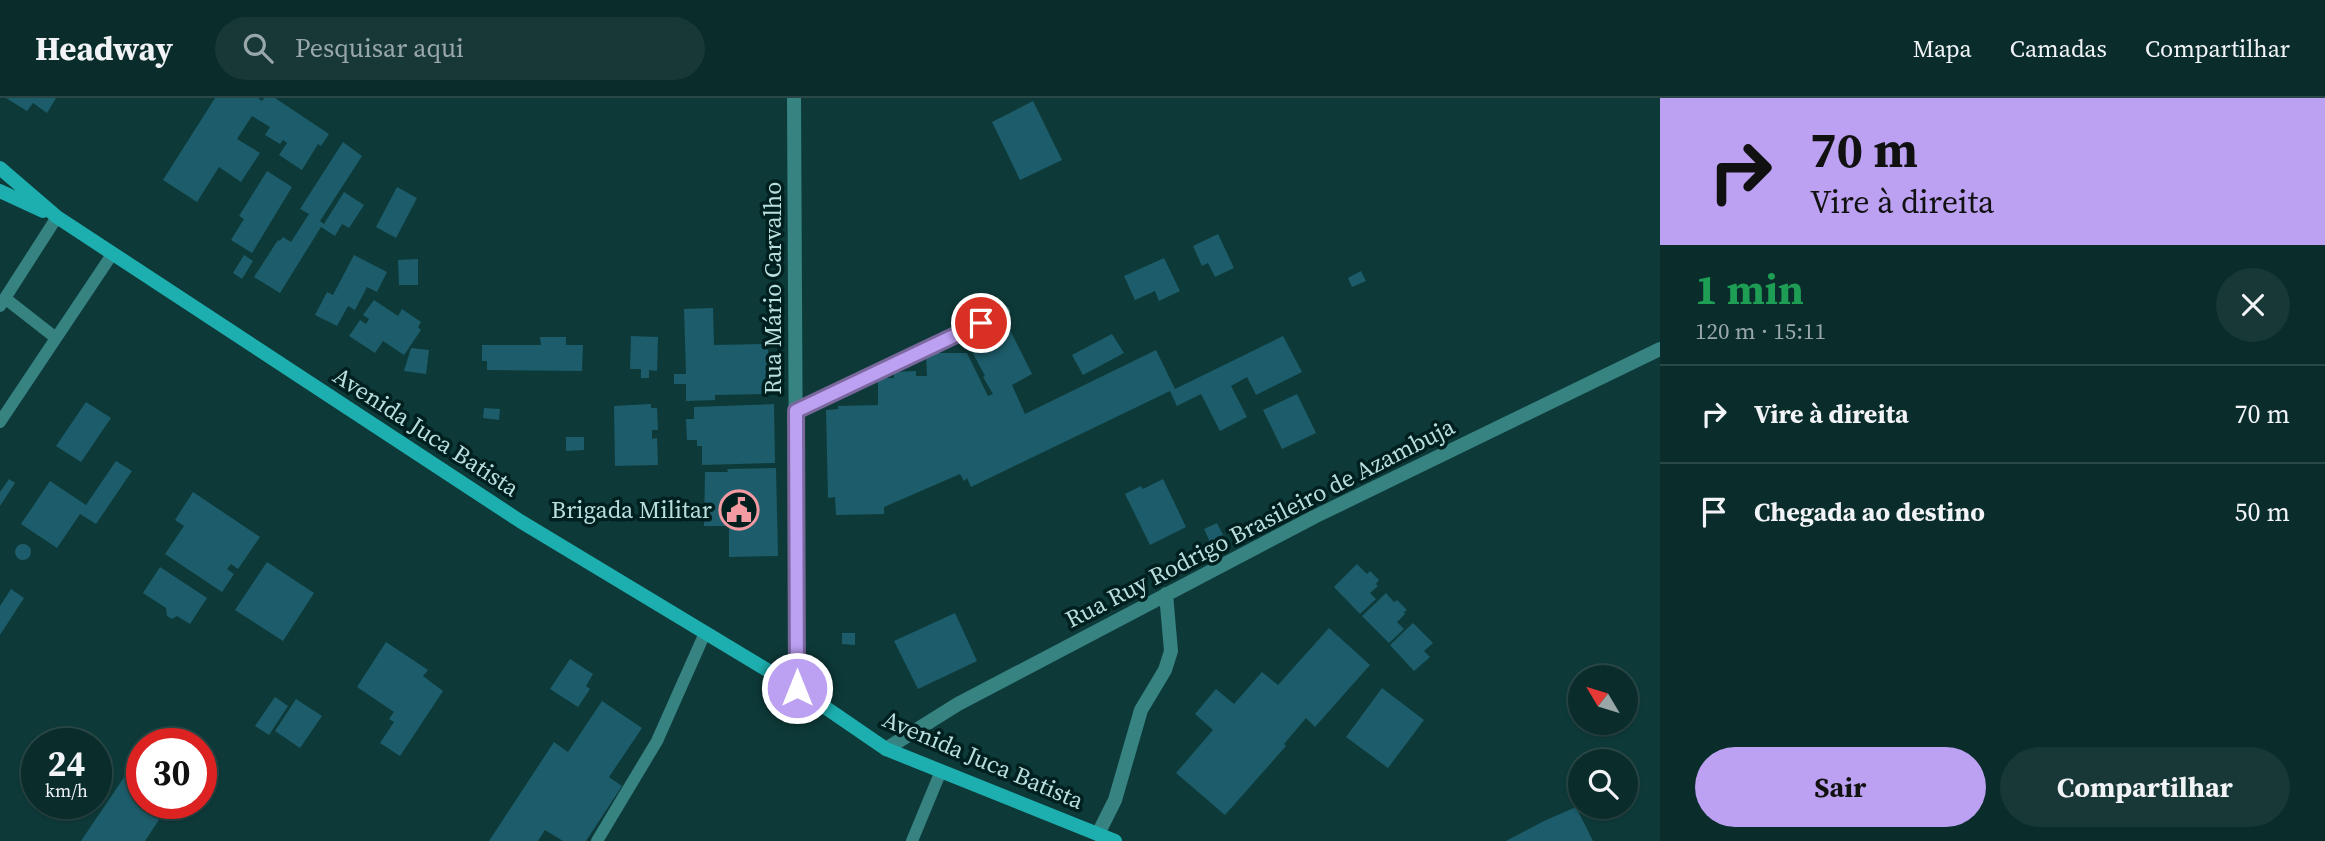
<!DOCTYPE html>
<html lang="pt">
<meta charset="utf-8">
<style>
body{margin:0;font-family:"Source Serif 4",serif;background:#183837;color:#f1f3f6;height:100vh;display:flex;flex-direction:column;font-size:26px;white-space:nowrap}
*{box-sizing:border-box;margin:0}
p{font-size:23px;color:#99a7a9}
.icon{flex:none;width:38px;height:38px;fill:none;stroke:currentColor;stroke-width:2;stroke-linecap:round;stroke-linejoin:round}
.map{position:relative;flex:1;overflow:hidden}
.sheet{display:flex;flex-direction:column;background:#0a2c2b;width:665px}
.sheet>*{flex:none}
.banner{background:#bca0f2;color:#111;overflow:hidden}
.needle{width:46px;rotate:308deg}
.buttons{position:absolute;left:1568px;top:567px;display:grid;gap:14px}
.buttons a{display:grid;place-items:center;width:70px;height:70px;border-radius:50%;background:#0a2c2b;box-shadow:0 2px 5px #0004,0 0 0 2px #2a4847;font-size:35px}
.speed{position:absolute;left:21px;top:630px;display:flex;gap:14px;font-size:35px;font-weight:700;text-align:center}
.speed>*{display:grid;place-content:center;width:91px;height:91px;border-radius:50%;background:#0a2c2b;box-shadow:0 2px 5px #0004,0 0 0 2px #2a4847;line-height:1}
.speed small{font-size:18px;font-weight:400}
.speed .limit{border:10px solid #d22;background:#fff;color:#111}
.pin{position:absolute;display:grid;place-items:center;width:60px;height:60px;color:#fff;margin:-30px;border:4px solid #fff;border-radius:50%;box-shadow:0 2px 7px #0007}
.me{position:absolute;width:77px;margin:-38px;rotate:0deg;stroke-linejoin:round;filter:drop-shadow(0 0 5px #0008)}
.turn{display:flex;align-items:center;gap:24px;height:147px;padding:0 35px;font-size:32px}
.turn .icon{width:91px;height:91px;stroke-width:2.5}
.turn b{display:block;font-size:49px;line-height:60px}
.round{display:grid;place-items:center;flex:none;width:74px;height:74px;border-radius:37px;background:#183837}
.overview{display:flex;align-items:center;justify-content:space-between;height:119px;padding:0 35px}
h1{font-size:42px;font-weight:700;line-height:52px;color:#1e9e55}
.cta{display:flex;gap:14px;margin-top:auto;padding:14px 35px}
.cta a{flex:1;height:80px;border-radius:42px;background:#bca0f2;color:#111;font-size:28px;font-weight:700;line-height:80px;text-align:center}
.cta a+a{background:#183837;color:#f1f3f6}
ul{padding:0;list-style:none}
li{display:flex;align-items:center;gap:21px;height:98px;padding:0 35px;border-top:2px solid #2a4847}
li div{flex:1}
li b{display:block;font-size:26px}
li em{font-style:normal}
header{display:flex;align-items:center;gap:42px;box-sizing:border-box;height:98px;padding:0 35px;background:#0a2c2b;border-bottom:2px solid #2a4847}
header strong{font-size:33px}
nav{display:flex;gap:38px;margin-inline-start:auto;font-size:24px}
.search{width:490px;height:63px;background:#183837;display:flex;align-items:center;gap:18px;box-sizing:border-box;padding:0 24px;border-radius:38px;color:#99a7a9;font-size:26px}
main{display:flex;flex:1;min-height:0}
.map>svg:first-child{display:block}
.building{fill:#1d5c6a}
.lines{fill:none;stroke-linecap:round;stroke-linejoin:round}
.service{stroke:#378382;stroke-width:12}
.minor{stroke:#378382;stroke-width:14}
.secondary{stroke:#1dafaf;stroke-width:14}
.route-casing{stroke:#7a689d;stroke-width:18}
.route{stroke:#bca0f2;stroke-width:12}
.labels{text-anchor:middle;stroke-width:7;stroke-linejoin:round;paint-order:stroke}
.street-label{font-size:24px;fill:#b9dfdd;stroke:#00201f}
.poi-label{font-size:24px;fill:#b9dfdd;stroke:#00201f;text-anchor:end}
</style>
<header>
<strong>Headway</strong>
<div class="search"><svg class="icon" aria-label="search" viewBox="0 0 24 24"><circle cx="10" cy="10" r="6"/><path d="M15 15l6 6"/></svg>Pesquisar aqui</div>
<nav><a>Mapa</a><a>Camadas</a><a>Compartilhar</a></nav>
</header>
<main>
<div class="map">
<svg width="1660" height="743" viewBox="0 0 1660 743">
<rect width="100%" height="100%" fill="#0d3a39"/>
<path class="building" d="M 6,0 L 56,0 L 47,15 L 33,5 L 27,13 Z
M 215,0 L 258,0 L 262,3 L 264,0 L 275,0 L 329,36 L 321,48 L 318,46 L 302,72 L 279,57 L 287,45 L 283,42 L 280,46 L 265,37 L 270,29 L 252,18 L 237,41 L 260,55 L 241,84 L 219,69 L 197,104 L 163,82 Z
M 1033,3 L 1062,62 L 1020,82 L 992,24 Z
M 343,44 L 362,58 L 320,123 L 324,126 L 344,94 L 364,107 L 349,130 L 342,126 L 335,138 L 321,129 L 280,195 L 254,179 L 278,142 L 280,143 L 283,139 L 291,144 L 309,116 L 300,111 Z
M 267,73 L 292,89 L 252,155 L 231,142 L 244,121 L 239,118 Z
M 397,89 L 417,100 L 396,140 L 376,129 Z
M 1218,136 L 1234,170 L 1215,179 L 1208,165 L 1202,168 L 1193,148 Z
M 244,157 L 253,163 L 242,181 L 233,175 Z
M 354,157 L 387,174 L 377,194 L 367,189 L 355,212 L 348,208 L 337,228 L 315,217 L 327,194 L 333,197 Z
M 1164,160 L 1180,193 L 1159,203 L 1155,193 L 1135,202 L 1124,178 Z
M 418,161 L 418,187 L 399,187 L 398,162 Z
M 1361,173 L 1366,183 L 1352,189 L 1348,180 Z
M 374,202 L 398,218 L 402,211 L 421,224 L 418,229 L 421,232 L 404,257 L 383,243 L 375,255 L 349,238 L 360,222 L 366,226 L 369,221 L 363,217 Z
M 713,210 L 714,247 L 768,246 L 769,296 L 715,297 L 715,302 L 686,303 L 686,286 L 674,286 L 674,276 L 686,276 L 684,211 Z
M 1005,222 L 1032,276 L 1012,287 L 1025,316 L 1156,252 L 1175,291 L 1283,238 L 1302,274 L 1256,297 L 1247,279 L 1231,288 L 1247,319 L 1220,333 L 1201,296 L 1177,308 L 1170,293 L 971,389 L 967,380 L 964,383 L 960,376 L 884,409 L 884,416 L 836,417 L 835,399 L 828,400 L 826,312 L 838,311 L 838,308 L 878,307 L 878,280 L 894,280 L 894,274 L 916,273 L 916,278 L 927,278 L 926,255 L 967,255 L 988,298 L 993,296 L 983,279 L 985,278 L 967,244 Z
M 1112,236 L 1124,255 L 1083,277 L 1072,257 Z
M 631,238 L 658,239 L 657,273 L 649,272 L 649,280 L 641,280 L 641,271 L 630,271 Z
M 540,239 L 566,239 L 566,247 L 583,247 L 582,273 L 487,272 L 487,263 L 482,263 L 482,247 L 541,247 Z
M 411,250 L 429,252 L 426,276 L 404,273 Z
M 1297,296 L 1316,335 L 1282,351 L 1263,312 Z
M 86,304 L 111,320 L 81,364 L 56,348 Z
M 651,306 L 651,310 L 657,310 L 658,332 L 652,332 L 652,341 L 657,340 L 658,367 L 615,368 L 614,308 Z
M 774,306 L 775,365 L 702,367 L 702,348 L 697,348 L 697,342 L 687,342 L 686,321 L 694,321 L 694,309 Z
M 484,310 L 500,311 L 499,322 L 483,320 Z
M 566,339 L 584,339 L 584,352 L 566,353 Z
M 116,363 L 132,373 L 96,426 L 80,416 L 57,450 L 21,426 L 50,383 L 86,407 Z
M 776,370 L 778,458 L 729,459 L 729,428 L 704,428 L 705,374 L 728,374 L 727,371 Z
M 9,381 L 15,385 L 0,408 L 0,394 Z
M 1163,381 L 1186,429 L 1150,447 L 1125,396 L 1141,388 L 1143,391 Z
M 193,394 L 260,439 L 238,471 L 231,466 L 227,471 L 234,476 L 222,494 L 165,456 L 184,428 L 175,422 Z
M 1217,425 L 1223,437 L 1210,444 L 1204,431 Z
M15 454a8 8 0 1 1 16 0a8 8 0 1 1-16 0Z
M 267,464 L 314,495 L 283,543 L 235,512 Z
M 1357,466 L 1367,476 L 1370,473 L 1379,482 L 1376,486 L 1378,488 L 1370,495 L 1376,501 L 1360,516 L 1334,489 Z
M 160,469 L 207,500 L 190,526 L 177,518 L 172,521 L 167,518 L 166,510 L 143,495 Z
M 11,491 L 24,500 L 0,537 L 0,508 Z
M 1386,495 L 1394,504 L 1397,502 L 1407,512 L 1404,514 L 1405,516 L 1397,524 L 1404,531 L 1389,545 L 1362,518 Z
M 955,515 L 977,563 L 918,591 L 894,543 Z
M 1413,525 L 1433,545 L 1424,553 L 1430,559 L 1414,573 L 1390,547 Z
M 1329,530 L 1370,567 L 1315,629 L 1306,620 L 1284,646 L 1286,648 L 1225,717 L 1176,675 L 1213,632 L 1195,616 L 1216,591 L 1234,606 L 1262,574 L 1278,587 Z
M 842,535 L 855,535 L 855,547 L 842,546 Z
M 386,544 L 428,572 L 423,578 L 443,593 L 400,658 L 380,645 L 394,624 L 389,621 L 394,614 L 357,589 Z
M 570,561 L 593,576 L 586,588 L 590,591 L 578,609 L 550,591 Z
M 1382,590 L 1424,622 L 1388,670 L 1346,639 Z
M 275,599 L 288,608 L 269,637 L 255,628 Z
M 296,601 L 322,618 L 300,650 L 275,633 Z
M 602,603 L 642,630 L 609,679 L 622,688 L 586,743 L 563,743 L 545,732 L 538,743 L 489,743 L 554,644 L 568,654 Z
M 131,669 L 142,676 L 142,705 L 170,705 L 145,743 L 81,743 Z
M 1576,709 L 1593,743 L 1506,743 L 1544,723 Z"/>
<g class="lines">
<path class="service" d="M 6,201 L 56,240
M 0,208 L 57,119
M 796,313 L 1004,214
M 0,324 L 113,155
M 597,743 L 657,643 L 705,535
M 912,743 L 941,673"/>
<path class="minor" d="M 794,0 L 797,590
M 886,651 L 958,606 L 1314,419 L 1660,251
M 1098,736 L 1115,702 L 1141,612 L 1165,572 L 1171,553 L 1166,496"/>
<path class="secondary" d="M 0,70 L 57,119 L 520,423 L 797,590 L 886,651 L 1115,743
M 0,93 L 43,113"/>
</g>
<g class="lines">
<g class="route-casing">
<path id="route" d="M 797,590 L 796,313 L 981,225"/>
</g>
<use href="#route" class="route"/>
</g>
<defs>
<g id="civic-ring" transform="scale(2.0125)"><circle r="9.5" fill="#00201f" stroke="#f49aa2" stroke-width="1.5"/><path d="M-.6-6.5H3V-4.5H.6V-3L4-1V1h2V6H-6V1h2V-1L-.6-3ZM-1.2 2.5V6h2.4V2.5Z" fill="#f49aa2"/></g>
</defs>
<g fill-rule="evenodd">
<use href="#civic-ring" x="739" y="412"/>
</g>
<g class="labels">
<g class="street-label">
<text transform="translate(773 190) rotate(-90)" y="8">Rua Mário Carvalho</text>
<text transform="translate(426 334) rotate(33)" y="8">Avenida Juca Batista</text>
<text transform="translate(1260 425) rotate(-27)" y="8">Rua Ruy Rodrigo Brasileiro de Azambuja</text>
<text transform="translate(983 662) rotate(23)" y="8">Avenida Juca Batista</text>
</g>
<g class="poi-label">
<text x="712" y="420">Brigada Militar</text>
</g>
</g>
</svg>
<div class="buttons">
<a><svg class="needle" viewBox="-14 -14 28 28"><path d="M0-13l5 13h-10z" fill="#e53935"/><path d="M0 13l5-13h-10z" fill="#99a7a9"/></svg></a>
<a><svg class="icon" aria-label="search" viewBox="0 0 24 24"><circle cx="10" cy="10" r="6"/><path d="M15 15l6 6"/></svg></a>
</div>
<div class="speed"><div>24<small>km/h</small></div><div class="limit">30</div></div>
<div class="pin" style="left:981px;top:225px;background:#d93025"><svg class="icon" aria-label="arrive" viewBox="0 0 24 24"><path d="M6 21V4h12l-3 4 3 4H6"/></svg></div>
<svg class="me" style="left:797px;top:590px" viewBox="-20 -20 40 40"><circle r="17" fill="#bca0f2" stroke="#fff" stroke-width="3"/><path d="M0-11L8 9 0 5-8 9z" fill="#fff"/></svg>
</div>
<section class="sheet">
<div class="banner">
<div class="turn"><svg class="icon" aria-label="right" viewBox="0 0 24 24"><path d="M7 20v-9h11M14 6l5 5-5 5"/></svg><div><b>70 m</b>Vire à direita</div></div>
</div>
<div class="overview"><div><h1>1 min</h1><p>120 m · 15:11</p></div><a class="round"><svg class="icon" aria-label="close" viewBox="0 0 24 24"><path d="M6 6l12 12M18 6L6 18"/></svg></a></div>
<ul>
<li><svg class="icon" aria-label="right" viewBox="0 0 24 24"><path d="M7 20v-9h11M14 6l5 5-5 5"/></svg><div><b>Vire à direita</b></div><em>70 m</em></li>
<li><svg class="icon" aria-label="arrive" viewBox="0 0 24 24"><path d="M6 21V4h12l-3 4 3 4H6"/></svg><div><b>Chegada ao destino</b></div><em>50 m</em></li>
</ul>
<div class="cta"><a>Sair</a><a>Compartilhar</a></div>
</section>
</main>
